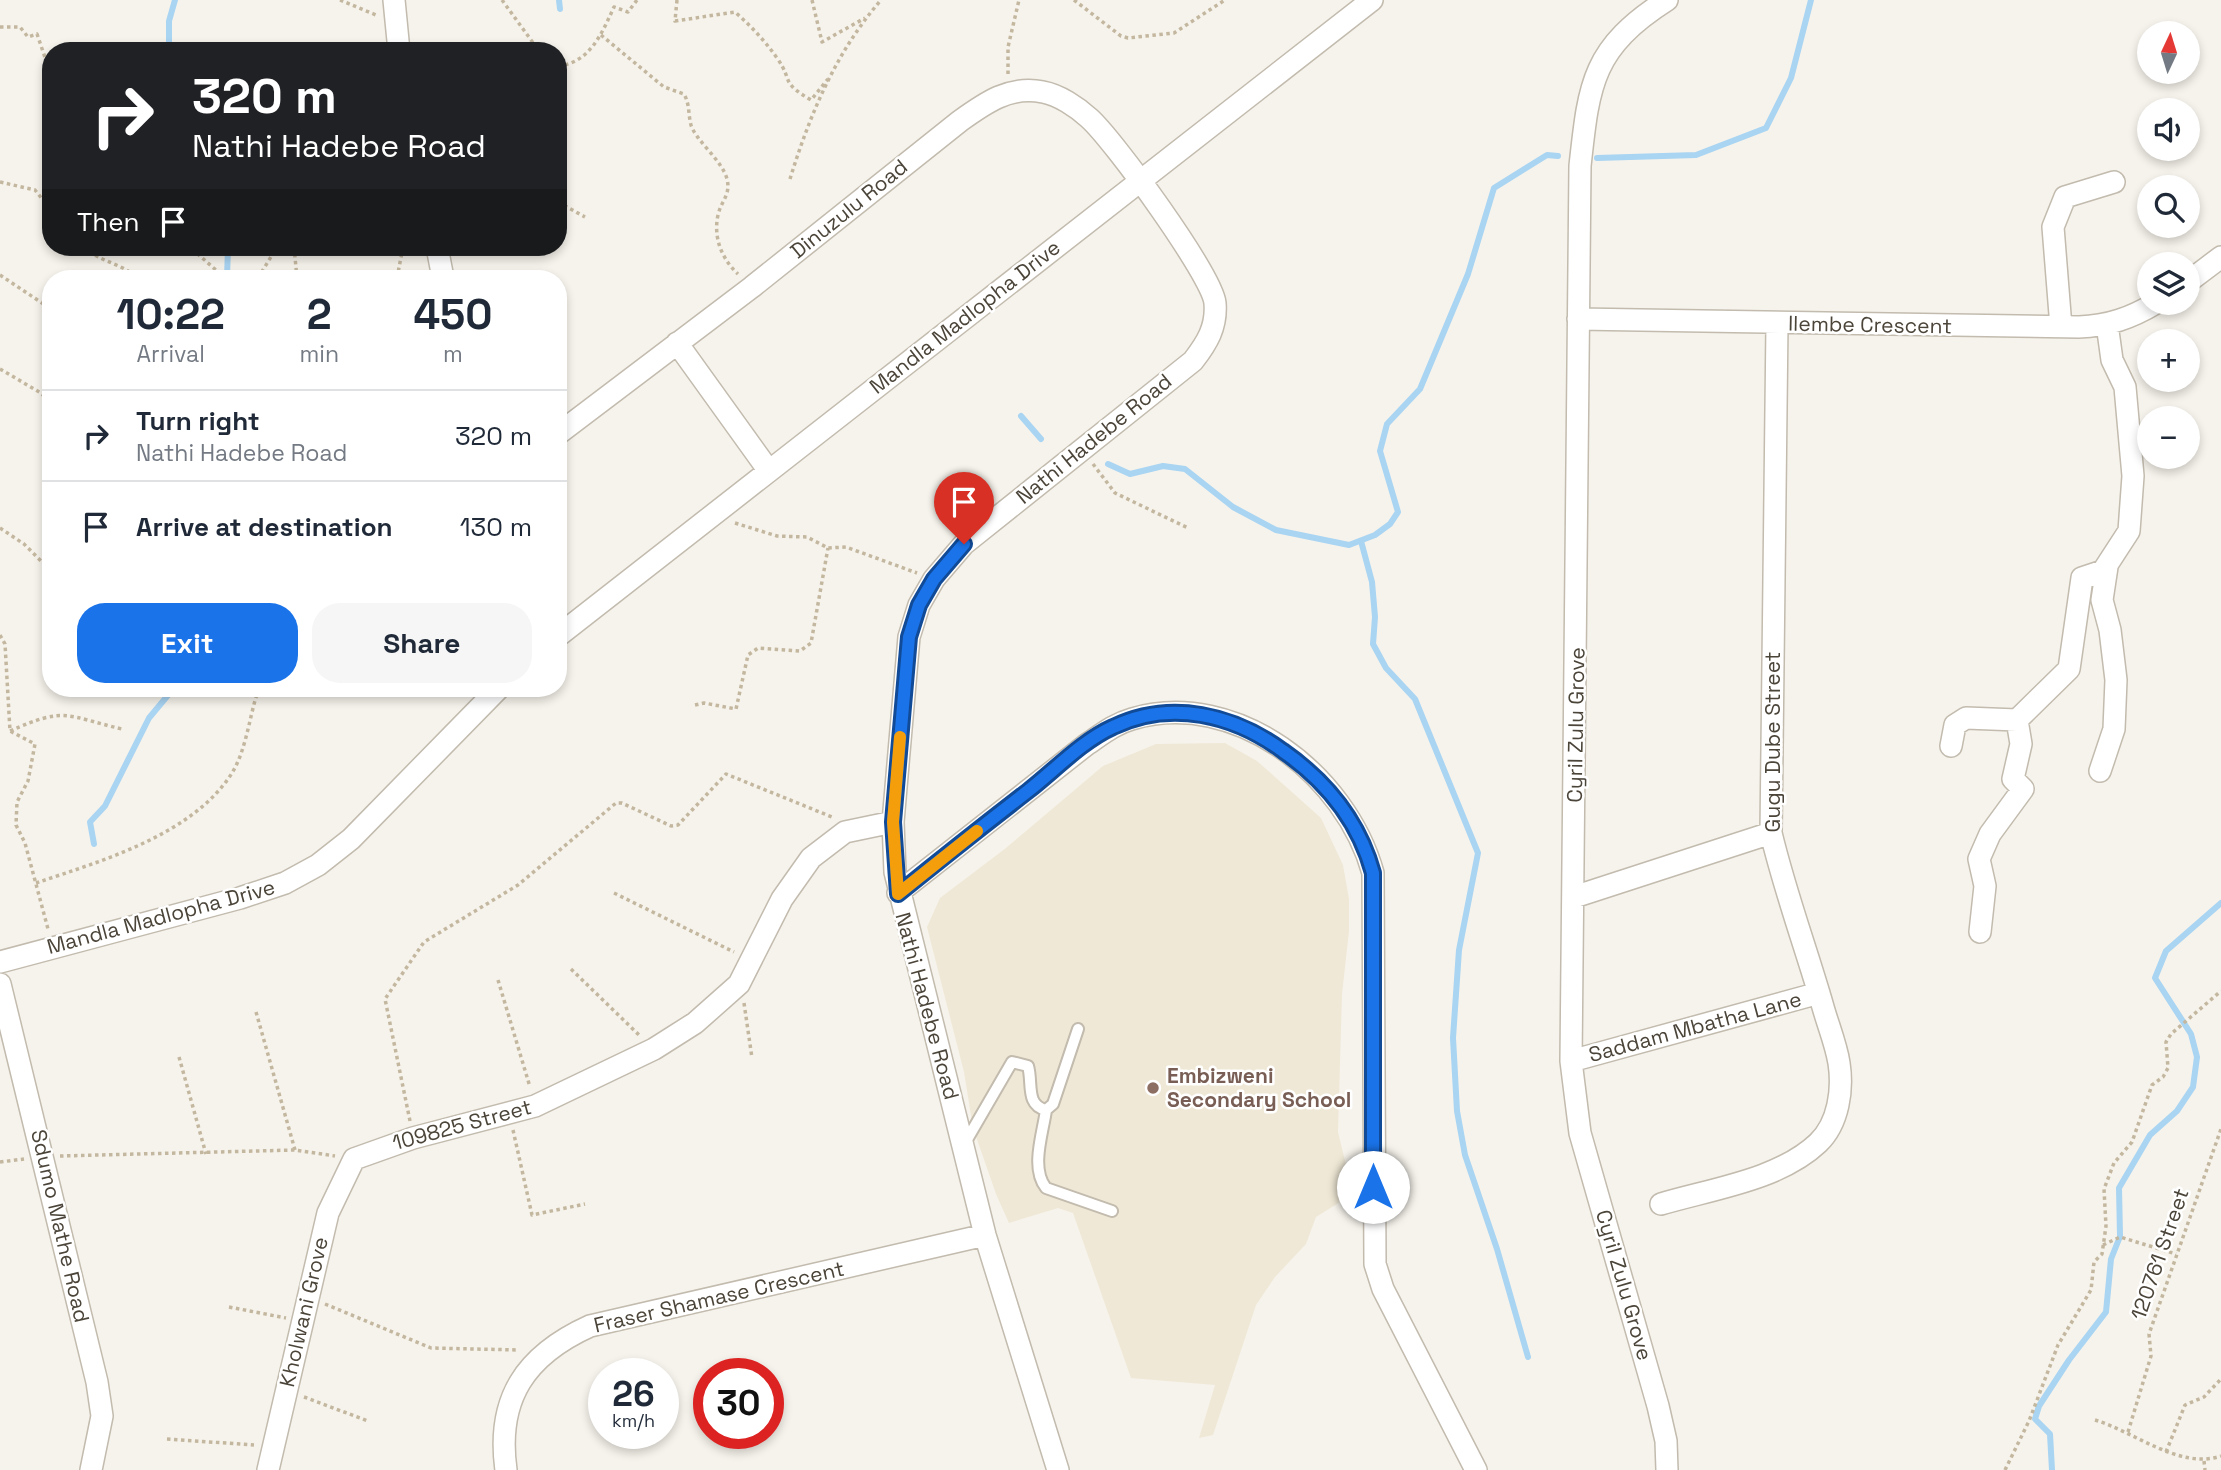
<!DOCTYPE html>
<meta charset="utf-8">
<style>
body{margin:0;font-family:"Space Grotesk",sans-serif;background:#f6f6f7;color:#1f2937;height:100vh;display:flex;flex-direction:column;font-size:26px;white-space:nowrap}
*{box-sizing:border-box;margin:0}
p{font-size:23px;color:#747a83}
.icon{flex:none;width:38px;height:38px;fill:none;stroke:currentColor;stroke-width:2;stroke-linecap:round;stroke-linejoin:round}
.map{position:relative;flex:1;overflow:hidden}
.details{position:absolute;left:42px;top:270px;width:525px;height:427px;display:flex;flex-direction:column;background:#fff;border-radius:28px;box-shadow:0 4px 10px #0003}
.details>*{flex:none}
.banner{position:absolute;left:42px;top:42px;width:525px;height:214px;border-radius:28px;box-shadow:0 4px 10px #0003;background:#202124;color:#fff;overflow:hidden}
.needle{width:46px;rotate:4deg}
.buttons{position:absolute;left:2137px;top:21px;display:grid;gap:14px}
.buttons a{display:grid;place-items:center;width:63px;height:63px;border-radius:50%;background:#fff;box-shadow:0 4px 10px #0003;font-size:35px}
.speed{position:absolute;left:588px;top:1358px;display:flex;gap:14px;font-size:35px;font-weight:700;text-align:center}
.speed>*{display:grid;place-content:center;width:91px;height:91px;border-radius:50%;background:#fff;box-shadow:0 4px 10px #0003;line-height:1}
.speed small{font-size:18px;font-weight:400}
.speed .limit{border:10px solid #d22;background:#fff;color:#111}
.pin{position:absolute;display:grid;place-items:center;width:60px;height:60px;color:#fff;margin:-72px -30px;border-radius:50% 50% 50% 0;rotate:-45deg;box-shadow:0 0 7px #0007}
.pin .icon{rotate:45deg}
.me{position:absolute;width:77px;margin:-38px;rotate:0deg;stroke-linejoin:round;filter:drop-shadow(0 0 5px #0008)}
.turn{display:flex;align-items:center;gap:24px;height:147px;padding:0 35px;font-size:32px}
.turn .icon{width:91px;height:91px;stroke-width:2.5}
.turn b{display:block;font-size:49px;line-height:60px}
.then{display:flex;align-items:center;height:66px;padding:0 35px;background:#0003;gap:14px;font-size:26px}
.eta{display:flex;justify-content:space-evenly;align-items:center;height:119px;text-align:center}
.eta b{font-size:42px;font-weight:700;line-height:49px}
.primary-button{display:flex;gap:14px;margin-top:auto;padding:14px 35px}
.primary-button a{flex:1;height:80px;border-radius:28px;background:#1a73e8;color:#fff;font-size:28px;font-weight:700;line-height:80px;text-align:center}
.primary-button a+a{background:#f6f6f7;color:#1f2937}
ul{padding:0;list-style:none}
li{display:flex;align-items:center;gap:21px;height:91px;padding:0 35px;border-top:2px solid #e0e1e3}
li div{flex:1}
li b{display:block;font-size:26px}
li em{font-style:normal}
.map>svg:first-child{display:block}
.education{fill:#efe8d6}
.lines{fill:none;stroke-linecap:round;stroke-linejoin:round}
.stream{stroke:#a9d4f2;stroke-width:6}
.lane-casing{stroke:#c2bbae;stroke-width:14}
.street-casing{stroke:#c2bbae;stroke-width:24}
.path{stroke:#c4b79f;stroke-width:3.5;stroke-dasharray:3.5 3.5;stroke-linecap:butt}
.lane{stroke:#fff;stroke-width:10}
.street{stroke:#fff;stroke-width:21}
.route-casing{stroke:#114b97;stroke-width:18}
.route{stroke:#1a73e8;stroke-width:12}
.slow{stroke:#f59e0b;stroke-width:12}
.education-dot{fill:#8d6e63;stroke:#fff;stroke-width:2.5}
.labels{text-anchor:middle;stroke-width:5;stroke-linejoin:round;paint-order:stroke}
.street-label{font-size:21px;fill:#4b4439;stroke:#fff}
.education-label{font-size:21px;font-weight:bold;fill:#785e54;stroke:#fff;text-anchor:start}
</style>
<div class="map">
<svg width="2221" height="1470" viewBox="0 0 2221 1470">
<rect width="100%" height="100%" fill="#f6f3ec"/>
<path class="education" d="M 1225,743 L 1257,761 L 1321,818 L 1343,865 L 1349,899 L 1349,931 L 1342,994 L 1338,1132 L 1346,1165 L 1348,1197 L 1316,1217 L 1306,1244 L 1275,1277 L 1256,1305 L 1213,1435 L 1199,1438 L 1215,1385 L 1131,1378 L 1073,1213 L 1058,1208 L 1009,1223 L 996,1194 L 973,1128 L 964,1072 L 927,927 L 940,898 L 1006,848 L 1103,766 L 1156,744 Z"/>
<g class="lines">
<path class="stream" d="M 559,0 L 560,9
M 169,51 L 169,21 L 175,0
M 1597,158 L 1696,155 L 1766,128 L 1791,78 L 1811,0
M 227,278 L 228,247
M 1021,416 L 1041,439
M 1108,464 L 1130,474 L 1163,466 L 1185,469 L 1233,507 L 1276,530 L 1349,545 L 1375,535 L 1390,524 L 1398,512 L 1380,451 L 1387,424 L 1420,389 L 1468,274 L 1494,188 L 1547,155 L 1558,156
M 1361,541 L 1372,582 L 1375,617 L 1373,644 L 1386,668 L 1415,699 L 1478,853 L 1459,950 L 1453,1038 L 1457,1111 L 1465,1155 L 1497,1249 L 1528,1357
M 94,844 L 90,822 L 105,806 L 149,718 L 174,688
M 2120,1236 L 2119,1188 L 2150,1135 L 2177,1111 L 2193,1087 L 2197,1057 L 2191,1034 L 2155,978 L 2166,951 L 2221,903
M 2052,1470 L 2050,1434 L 2035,1419 L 2039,1406 L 2069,1360 L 2106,1312 L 2111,1259 L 2119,1239"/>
<g class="lane-casing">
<path id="lane" d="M 1046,1110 C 1043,1133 1030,1168 1046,1188 L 1112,1211
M 965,1143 L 1012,1062 L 1028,1066 C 1033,1083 1025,1105 1046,1110 L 1053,1104 L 1078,1029"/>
</g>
<g class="street-casing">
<path id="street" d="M 394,0 L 399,51
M 437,247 L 443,278
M 2188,282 L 2221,257
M 1578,319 L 2079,327 C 2108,326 2131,318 2156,303
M 2061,327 L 2053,227 L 2065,197 L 2114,182
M 677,343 L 769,471
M 558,434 L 752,287 L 960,121 C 985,103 1010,85 1043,92 C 1059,95 1077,107 1089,118 C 1113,139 1212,275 1215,303 C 1217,327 1207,343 1193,361 L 964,544 L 934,579 L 919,605 L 909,637 L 893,822 L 895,872 L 985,1235 L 1058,1470
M 558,636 L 1372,0
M 1951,746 L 1955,725 L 1966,718 L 2017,720 L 2069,669 L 2082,578 L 2103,571 L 2129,531 L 2133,476 L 2125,387 L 2112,360 L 2107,324
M 2100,771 L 2114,729 L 2116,680 L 2110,630 L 2102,600 L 2107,567
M 898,893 L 1086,745 C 1101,735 1114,724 1132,719 C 1236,688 1346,775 1373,873 L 1375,1264 L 1383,1289 L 1476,1470
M 1574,897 L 1771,833
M 1980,932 L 1985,886 L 1979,859 L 1990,834 L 2023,789 L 2013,779 L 2021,744 L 2017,720
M 0,962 L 240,898 L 285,883 L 318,865 L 351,839 L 499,688
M 0,984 L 97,1382 L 102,1416 L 91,1470
M 1571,1061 L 1819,993
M 1661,1204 C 1711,1189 1779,1180 1818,1143 C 1839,1123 1843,1089 1839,1063 C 1836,1044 1828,1025 1823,1007 C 1806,948 1785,892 1771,833 L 1777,324
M 268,1470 L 328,1213 L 354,1159 L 413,1138 L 535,1106 L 654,1049 L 695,1023 L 739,984 L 782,899 L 811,858 L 845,832 L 893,822
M 506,1470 C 496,1398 526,1355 590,1326 L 985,1235
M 1667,1470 L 1666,1441 L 1658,1406 L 1580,1133 L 1571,1061 L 1580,166 C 1589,83 1592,48 1667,0"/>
</g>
<path class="path" d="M 340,0 L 376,15
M 502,0 L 539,51
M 677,0 L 675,21 L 735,12 C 751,26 765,41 777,58 C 794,82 779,81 811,100 L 828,79
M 812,0 L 822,42 L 865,18
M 1074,0 L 1121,36 L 1128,38 L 1174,33 L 1225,0
M 0,27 L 20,27 L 28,37 L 37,34 L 51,75
M 601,35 L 664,87 L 684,94 C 690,105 688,114 691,125 C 696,141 722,160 727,179 C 731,195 721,201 718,215 C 713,238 722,259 738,274
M 363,51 L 379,49
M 558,66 C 590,63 602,33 614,7 L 628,12 L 637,0
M 1008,74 L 1008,47 L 1019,0
M 790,179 C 810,114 836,52 881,0
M 0,182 L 35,190 L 51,210
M 558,202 L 585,217
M 84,247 C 99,262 122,263 137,278
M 294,247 L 297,278
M 192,249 L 217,271 L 221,278
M 0,275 L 51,309
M 258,278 L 277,247
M 397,278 L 403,247
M 0,369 L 41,393 L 51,404
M 1093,464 L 1115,493 L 1188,528
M 735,523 L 777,536 L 807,537 L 828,548 L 846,547 L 917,573
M 0,528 L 24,544 L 51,571
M 0,635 L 5,644 L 10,731 L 35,744 L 28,781 L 17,802 L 16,825 L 25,843 L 48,929
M 695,705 L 704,703 L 736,709 L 748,655 L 758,648 L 800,651 L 811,643 L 828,548
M 10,731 C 66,706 66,716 122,729
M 36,883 C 101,861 193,835 232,773 C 245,752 249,721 256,697 L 264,688
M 614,893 L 734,952
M 571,969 L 639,1035
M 498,980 L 530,1087
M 744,1003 L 752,1058
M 256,1012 L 295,1150
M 179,1057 L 206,1154
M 410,1121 L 385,999 L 424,942 L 518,885 L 616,803 L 622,803 L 671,826 L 678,825 L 726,774 L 832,817
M 513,1130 L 532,1215 L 585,1204
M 60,1156 L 295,1150 L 335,1156
M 0,1162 L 24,1159
M 2103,1245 L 2120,1237 L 2176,1254
M 325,1304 L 431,1348 L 519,1350
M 229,1307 L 286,1318
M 304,1397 L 368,1421
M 2095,1420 C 2135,1432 2180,1470 2221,1456
M 2128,1432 L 2151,1356 L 2149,1334 L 2221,1129
M 167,1439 L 254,1445
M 2166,1452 L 2185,1405 L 2204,1397 L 2221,1379
M 2204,1461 L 2205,1470
M 2005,1470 L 2029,1421 L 2058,1345 L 2091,1290 L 2094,1262 L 2102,1254 L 2106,1226 L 2104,1189 L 2114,1163 L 2132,1142 L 2152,1085 L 2163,1077 L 2168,1068 L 2166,1042 L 2171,1034 L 2221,991"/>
<use href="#lane" class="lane"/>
<use href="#street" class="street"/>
</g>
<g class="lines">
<g class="route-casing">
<path id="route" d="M 964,544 L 934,579 L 919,605 L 909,637 L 893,822 L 898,894 C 941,859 984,825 1028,791 C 1055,770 1082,741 1113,727 C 1171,699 1234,715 1283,751 C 1326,781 1359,822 1373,873 L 1373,1187"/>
</g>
<use href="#route" class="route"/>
<path class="slow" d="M 900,737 L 893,822 L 898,894 L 977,831"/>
</g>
<circle class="education-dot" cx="1153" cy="1088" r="7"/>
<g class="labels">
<g class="street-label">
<text transform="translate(849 209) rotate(-39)" y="7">Dinuzulu Road</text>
<text transform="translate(965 317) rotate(-38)" y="7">Mandla Madlopha Drive</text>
<text transform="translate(1870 325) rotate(1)" y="7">Ilembe Crescent</text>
<text transform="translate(1094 439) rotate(-39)" y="7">Nathi Hadebe Road</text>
<text transform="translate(1576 725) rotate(-89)" y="7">Cyril Zulu Grove</text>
<text transform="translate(1773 742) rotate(-90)" y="7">Gugu Dube Street</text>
<text transform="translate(161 917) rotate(-15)" y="7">Mandla Madlopha Drive</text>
<text transform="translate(927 1006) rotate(75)" y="7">Nathi Hadebe Road</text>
<text transform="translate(1695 1027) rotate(-15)" y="7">Saddam Mbatha Lane</text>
<text transform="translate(462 1125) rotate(-15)" y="7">109825 Street</text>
<text transform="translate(60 1226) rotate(77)" y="7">Sdumo Mathe Road</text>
<text transform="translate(2160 1254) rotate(-71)" y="7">120761 Street</text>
<text transform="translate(1624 1285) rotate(74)" y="7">Cyril Zulu Grove</text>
<text transform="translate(719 1297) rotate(-13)" y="7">Fraser Shamase Crescent</text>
<text transform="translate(304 1312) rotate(-77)" y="7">Kholwani Grove</text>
</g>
<g class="education-label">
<text x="1167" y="1083">Embizweni<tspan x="1167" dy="24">Secondary School</tspan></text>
</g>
</g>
</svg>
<div class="buttons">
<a><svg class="needle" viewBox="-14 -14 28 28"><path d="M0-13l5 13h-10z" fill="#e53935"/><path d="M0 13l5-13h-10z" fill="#747a83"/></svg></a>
<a><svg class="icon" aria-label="sound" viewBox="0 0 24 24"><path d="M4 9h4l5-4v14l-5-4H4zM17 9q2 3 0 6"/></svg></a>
<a><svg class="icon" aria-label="search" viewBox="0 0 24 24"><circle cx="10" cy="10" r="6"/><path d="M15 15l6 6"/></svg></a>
<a><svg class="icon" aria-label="layers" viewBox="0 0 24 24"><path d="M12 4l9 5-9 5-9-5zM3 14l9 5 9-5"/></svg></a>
<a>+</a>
<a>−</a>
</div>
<div class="speed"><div>26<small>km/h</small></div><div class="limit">30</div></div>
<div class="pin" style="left:964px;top:544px;background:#d93025"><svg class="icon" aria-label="arrive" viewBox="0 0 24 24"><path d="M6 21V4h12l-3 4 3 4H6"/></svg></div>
<svg class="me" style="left:1373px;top:1187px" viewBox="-20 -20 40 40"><circle r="19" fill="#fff"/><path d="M0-13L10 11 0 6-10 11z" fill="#1a73e8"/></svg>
<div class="banner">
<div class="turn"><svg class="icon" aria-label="right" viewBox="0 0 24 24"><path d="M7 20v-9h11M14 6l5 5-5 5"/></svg><div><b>320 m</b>Nathi Hadebe Road</div></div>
<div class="then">Then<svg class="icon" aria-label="arrive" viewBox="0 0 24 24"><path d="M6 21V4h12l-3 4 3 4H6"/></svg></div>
</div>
<section class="details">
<div class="eta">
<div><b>10:22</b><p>Arrival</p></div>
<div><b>2</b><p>min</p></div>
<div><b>450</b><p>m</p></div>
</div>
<ul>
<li><svg class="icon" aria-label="right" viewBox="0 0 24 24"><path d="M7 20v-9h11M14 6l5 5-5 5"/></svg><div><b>Turn right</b><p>Nathi Hadebe Road</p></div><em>320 m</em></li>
<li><svg class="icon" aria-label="arrive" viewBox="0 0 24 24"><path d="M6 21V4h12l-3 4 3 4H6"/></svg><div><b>Arrive at destination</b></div><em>130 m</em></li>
</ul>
<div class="primary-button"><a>Exit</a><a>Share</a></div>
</section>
</div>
